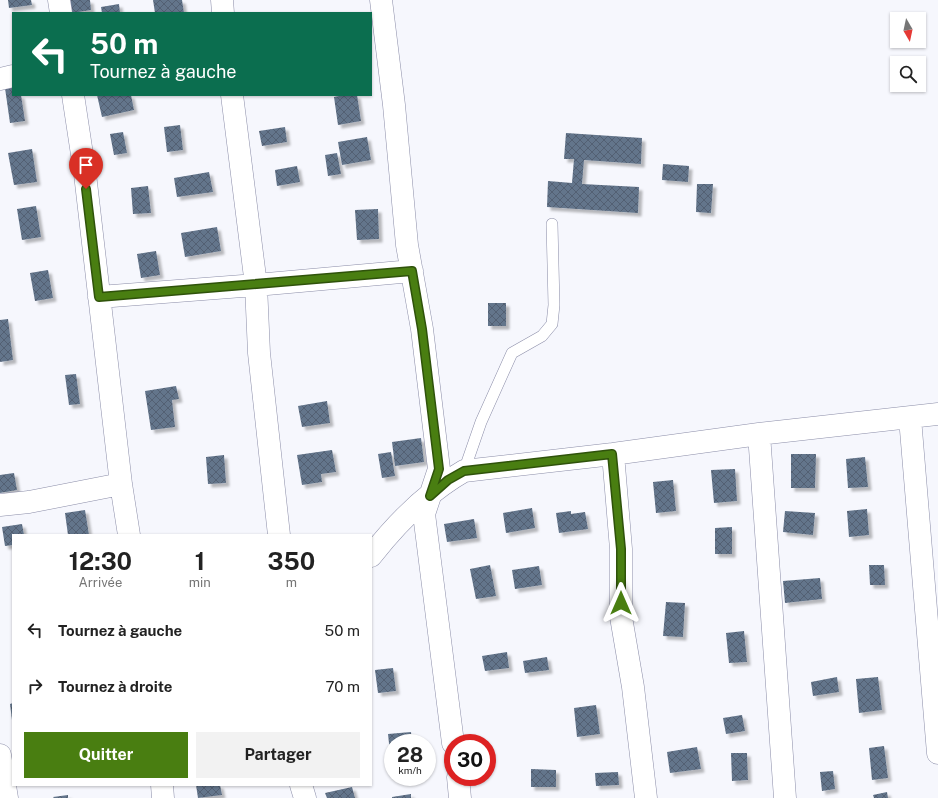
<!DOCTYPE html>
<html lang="fr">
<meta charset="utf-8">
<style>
body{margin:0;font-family:"Public Sans",sans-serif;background:#f2f2f2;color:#222;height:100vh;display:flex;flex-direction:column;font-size:15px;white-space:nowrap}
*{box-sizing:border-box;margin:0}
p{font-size:13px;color:#767676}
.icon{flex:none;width:22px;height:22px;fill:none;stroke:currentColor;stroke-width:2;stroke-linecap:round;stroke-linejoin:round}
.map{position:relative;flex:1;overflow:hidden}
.side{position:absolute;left:12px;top:534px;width:360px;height:252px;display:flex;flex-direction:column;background:#fff;border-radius:0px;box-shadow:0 1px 3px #0004}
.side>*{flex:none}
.guide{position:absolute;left:12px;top:12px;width:360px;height:84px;border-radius:0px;box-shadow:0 1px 3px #0004;background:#0b6e4f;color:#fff;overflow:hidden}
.needle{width:26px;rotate:171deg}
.tools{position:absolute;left:890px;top:12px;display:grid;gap:8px}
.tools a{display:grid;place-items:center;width:36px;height:36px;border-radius:0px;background:#fff;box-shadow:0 1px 3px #0004;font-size:20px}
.speed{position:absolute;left:384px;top:734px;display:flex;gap:8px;font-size:20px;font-weight:700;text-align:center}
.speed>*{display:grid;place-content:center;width:52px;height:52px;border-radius:50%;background:#fff;box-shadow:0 1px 3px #0004;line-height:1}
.speed small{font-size:10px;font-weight:400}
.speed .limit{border:6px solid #d22;background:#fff;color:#111}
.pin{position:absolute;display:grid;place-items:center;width:34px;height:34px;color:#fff;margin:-41px -17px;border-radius:50% 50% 50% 0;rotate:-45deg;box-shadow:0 0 4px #0007}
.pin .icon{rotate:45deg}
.me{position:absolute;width:44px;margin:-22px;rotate:0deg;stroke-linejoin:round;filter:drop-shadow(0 0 3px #0008)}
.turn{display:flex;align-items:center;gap:14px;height:84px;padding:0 12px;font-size:18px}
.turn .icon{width:52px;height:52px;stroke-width:2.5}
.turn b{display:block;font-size:28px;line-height:34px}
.eta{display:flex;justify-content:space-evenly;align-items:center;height:68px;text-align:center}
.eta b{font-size:24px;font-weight:700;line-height:28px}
.button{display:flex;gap:8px;margin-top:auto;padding:8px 12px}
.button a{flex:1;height:46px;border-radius:0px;background:#497e11;color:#fff;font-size:16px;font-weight:700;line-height:46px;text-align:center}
.button a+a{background:#f2f2f2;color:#222}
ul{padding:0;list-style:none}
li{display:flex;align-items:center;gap:12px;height:56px;padding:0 12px}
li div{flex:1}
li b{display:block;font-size:15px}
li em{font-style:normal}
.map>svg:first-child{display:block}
.building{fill:url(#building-cross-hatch);filter:url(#shadow)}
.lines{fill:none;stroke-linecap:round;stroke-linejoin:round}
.service-casing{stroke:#8b8da8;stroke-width:12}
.minor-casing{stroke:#8b8da8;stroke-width:23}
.service{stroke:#fff;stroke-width:11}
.minor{stroke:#fff;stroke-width:22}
.route-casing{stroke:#2f520b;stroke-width:10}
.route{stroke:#497e11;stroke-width:7}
</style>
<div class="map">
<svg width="938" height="798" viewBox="0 0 938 798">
<defs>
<pattern id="building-cross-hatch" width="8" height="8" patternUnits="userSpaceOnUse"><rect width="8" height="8" fill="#63758b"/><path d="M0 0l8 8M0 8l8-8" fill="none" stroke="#526073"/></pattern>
<filter id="shadow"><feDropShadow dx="3.5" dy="3.5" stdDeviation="1" flood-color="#0004"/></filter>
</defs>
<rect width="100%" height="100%" fill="#f6f7fd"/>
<path class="building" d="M 8,0 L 31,0 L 32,5 L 9,8 Z
M 70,0 L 90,0 L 91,10 L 72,13 Z
M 153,0 L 182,0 L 184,13 L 155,13 Z
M 119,4 L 120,13 L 102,13 L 101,7 Z
M 13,86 L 13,95 L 21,95 L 25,121 L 10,123 L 5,88 Z
M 97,95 L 131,95 L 134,110 L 102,117 Z
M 344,95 L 357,95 L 361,121 L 338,125 L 334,97 Z
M 180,125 L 183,150 L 167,152 L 164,127 Z
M 285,127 L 287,142 L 262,146 L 259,131 Z
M 123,132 L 127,153 L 114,155 L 110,134 Z
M 566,133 L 642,138 L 641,164 L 584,160 L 582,184 L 639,187 L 638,213 L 547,207 L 548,181 L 572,183 L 574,159 L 564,159 Z
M 367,137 L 371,160 L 342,165 L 338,142 Z
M 32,149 L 37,182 L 14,185 L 8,153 Z
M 337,153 L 341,174 L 328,176 L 325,155 Z
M 663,164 L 689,166 L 688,182 L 662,180 Z
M 297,166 L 300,182 L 277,186 L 275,170 Z
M 209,172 L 213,192 L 177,197 L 174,178 Z
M 697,184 L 713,184 L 711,213 L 696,212 Z
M 148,186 L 151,213 L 133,214 L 131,188 Z
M 36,206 L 41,237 L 22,240 L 17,209 Z
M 378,209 L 379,239 L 357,240 L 355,210 Z
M 217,227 L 221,251 L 185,257 L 181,233 Z
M 156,251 L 160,275 L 141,278 L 137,254 Z
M 48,270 L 53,298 L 35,301 L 30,273 Z
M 488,303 L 506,303 L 506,326 L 488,326 Z
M 8,319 L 13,360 L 0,362 L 0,320 Z
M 76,374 L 80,404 L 69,405 L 65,375 Z
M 176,386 L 179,399 L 172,400 L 175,427 L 151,430 L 145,391 Z
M 327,401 L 330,423 L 302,427 L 298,406 Z
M 421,438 L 424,462 L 395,466 L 392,442 Z
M 332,450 L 336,472 L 321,474 L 322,482 L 302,485 L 297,455 Z
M 391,452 L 395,476 L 382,478 L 378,454 Z
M 791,454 L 816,454 L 815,488 L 791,488 Z
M 224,455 L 226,483 L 208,484 L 206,457 Z
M 865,457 L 868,487 L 848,488 L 846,459 Z
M 735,469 L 737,501 L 714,503 L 711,470 Z
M 14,473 L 17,490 L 0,493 L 0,475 Z
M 673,480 L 676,511 L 656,513 L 653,482 Z
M 532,508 L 535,528 L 506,533 L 503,513 Z
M 867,509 L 869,535 L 849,537 L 847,511 Z
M 85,510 L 89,535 L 68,535 L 65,513 Z
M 571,511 L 571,514 L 585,512 L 588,529 L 559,533 L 556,513 Z
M 785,511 L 815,513 L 813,535 L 783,532 Z
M 474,519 L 477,538 L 447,542 L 444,524 Z
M 22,524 L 24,535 L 13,535 L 13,545 L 5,546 L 2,527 Z
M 732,527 L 732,554 L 715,554 L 715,528 Z
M 490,565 L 496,596 L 476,599 L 470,569 Z
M 869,565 L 884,565 L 885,585 L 870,585 Z
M 539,566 L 542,585 L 515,589 L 512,570 Z
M 820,578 L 822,599 L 785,603 L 783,581 Z
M 666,602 L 685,603 L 683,637 L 663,636 Z
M 744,631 L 747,662 L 729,663 L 726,633 Z
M 507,652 L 509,668 L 485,671 L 482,656 Z
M 547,657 L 549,670 L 525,673 L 523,661 Z
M 393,668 L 396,691 L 378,693 L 375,670 Z
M 837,677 L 839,692 L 813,696 L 811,682 Z
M 878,677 L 882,710 L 859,713 L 856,679 Z
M 13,703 L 13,719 L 12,720 L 10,704 Z
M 596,705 L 600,734 L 577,737 L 574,708 Z
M 742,715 L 745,731 L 726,734 L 723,718 Z
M 411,732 L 412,743 L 393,743 L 393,762 L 391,762 L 388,734 Z
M 884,746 L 888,778 L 872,780 L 869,748 Z
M 697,747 L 701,769 L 670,773 L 667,752 Z
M 731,753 L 747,753 L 748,780 L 732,781 Z
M 531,769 L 556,770 L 556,787 L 531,787 Z
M 833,771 L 835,789 L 822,791 L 820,772 Z
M 618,772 L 619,785 L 596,786 L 595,773 Z
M 196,785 L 220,785 L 222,795 L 198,798 Z
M 352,787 L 355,798 L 327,798 L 325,793 Z
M 887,792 L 888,798 L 874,798 L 873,795 Z
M 411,794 L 411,798 L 392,798 L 392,797 Z
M 68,795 L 68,798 L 54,798 L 53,797 Z"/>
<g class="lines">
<g class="service-casing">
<path id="service" d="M 464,471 L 481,422 L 512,353 L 542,336 L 552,324 L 554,305 L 552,224"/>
</g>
<g class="minor-casing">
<path id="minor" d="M 59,0 L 61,13
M 222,0 L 223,13
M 381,0 L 394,105 L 407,245 L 422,329 L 439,469 L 424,514 L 453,743
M 0,79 L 13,76
M 73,95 L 85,174 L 121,484 L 129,535
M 232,95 L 256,285 L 259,353 L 279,535
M 99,297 L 256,285 L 412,271
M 910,418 L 938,753
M 759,434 L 785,798
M 613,454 L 621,549 L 621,617 L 633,687 L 646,798
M 0,505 L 29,502 L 121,484
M 371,556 C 396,524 429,491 464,471 L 613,454 L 759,434 L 938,414
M 0,755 L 7,798
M 458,777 L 460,798
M 162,785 L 163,798
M 301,785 L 305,798"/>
</g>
<use href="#service" class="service"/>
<use href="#minor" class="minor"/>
</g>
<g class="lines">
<g class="route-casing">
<path id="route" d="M 86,189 L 99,297 L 412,271 L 422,329 L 439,469 L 430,496 L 448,480 L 464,471 L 612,454 L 621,549 L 621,603"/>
</g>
<use href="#route" class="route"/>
</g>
</svg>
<div class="tools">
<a><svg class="needle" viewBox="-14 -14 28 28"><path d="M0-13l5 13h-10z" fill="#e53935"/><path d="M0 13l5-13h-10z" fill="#767676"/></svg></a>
<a><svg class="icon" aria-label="search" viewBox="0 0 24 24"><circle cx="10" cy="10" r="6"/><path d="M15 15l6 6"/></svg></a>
</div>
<div class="speed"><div>28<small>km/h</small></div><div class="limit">30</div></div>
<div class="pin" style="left:86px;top:189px;background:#d93025"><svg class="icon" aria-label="arrive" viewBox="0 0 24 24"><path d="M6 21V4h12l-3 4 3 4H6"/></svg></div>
<svg class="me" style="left:621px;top:603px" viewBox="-20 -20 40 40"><path d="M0-17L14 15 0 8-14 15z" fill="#497e11" stroke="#fff" stroke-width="4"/></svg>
<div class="guide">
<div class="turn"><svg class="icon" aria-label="left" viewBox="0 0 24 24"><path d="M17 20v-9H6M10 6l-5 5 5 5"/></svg><div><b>50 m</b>Tournez à gauche</div></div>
</div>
<section class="side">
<div class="eta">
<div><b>12:30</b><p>Arrivée</p></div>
<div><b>1</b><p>min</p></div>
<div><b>350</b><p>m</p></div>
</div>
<ul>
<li><svg class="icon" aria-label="left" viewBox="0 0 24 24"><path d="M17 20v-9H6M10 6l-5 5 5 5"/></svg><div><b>Tournez à gauche</b></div><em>50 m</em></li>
<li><svg class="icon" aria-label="right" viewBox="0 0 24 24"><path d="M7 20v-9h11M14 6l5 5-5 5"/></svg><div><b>Tournez à droite</b></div><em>70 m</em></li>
</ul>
<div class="button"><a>Quitter</a><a>Partager</a></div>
</section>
</div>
